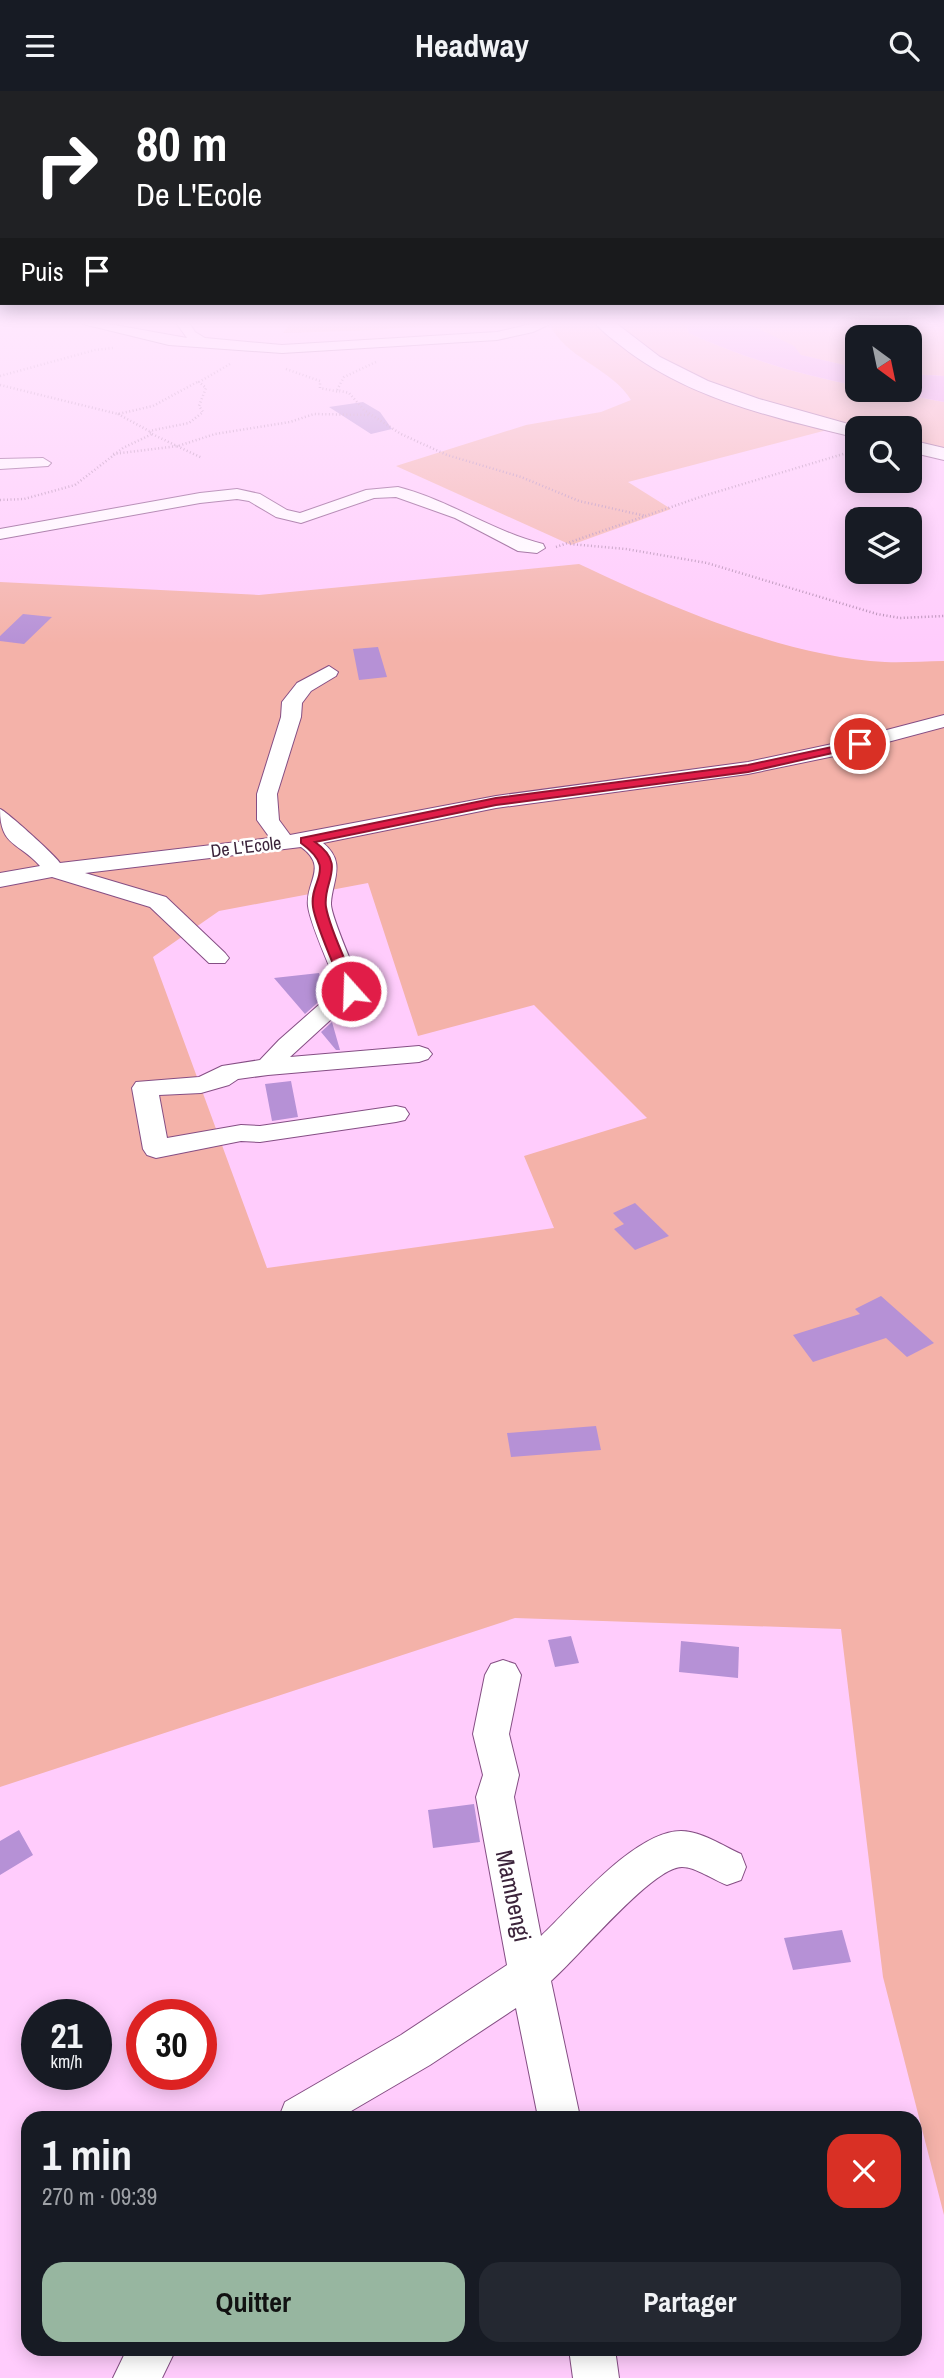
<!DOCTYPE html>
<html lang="fr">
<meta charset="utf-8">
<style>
body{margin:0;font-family:"Archivo Narrow",sans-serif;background:#242831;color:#f1f3f6;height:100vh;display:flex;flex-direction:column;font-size:26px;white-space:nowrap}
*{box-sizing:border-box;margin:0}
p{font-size:23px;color:#9ea1a6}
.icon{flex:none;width:38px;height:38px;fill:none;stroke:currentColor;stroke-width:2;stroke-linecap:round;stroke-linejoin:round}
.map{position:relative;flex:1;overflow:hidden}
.drawer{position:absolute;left:21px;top:2020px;width:901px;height:245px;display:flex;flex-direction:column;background:#171b24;border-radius:21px;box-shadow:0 4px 18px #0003}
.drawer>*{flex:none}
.banner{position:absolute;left:0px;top:0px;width:945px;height:214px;box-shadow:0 4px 18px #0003;background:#202124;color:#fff;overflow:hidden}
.needle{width:46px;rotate:147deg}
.controls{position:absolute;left:845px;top:234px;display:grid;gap:14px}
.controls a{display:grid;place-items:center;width:77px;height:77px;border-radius:14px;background:#171b24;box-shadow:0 4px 18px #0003;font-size:35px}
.speed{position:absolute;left:21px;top:1908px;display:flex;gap:14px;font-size:35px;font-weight:700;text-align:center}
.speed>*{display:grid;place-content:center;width:91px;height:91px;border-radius:50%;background:#171b24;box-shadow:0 4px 18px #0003;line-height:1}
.speed small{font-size:18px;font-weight:400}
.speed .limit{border:10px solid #d22;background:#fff;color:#111}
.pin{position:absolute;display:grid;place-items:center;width:60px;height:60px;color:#fff;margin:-30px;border:4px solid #fff;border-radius:50%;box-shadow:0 2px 7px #0007}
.me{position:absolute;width:77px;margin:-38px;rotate:340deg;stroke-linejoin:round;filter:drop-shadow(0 0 5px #0008)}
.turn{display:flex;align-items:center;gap:24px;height:147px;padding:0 21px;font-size:32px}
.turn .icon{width:91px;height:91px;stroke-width:2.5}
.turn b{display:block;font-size:49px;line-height:60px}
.then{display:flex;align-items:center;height:66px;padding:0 21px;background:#0003;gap:14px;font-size:26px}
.round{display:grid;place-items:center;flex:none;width:74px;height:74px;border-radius:21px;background:#242831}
.summary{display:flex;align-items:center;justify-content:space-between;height:119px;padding:0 21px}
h1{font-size:42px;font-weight:700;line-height:52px}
.cta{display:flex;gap:14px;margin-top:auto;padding:14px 21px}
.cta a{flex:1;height:80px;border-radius:21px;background:#97b6a0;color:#111;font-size:28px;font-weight:700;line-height:80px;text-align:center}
.cta a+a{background:#242831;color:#f1f3f6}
header{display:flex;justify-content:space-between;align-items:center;height:91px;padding:0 21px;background:#171b24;font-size:32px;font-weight:700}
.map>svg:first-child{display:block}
.green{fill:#f4b2a9;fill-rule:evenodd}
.water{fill:#e499e1}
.building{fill:#b691d6}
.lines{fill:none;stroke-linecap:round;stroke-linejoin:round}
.street-casing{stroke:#854e84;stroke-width:2}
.secondary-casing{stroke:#854e84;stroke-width:2}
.path{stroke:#b48bb2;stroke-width:2.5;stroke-dasharray:1 2.5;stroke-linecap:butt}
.street{fill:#fff;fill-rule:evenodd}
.secondary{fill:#fff;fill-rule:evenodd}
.route{fill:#e11d48;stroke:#92132f;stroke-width:2}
.labels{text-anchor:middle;stroke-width:5;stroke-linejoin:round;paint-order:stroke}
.far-street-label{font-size:18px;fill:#3b233a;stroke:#fff}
.near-street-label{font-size:24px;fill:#3b233a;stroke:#fff}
</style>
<header><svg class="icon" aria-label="menu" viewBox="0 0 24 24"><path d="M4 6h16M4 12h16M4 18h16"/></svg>Headway<svg class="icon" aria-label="search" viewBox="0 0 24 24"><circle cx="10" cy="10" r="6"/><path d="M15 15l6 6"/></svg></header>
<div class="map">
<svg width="944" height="2287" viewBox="0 0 944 2287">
<rect width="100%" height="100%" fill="#ffccfc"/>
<path class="green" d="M 290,233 L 436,233 L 378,239 L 283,242 Z
M 550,233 L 597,233 L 644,269 L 831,338 L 628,391 L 671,418 L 571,454 L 396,375 L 526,334 L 601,321 L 631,309 C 613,278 563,266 550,233 Z
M 613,233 L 686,233 L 689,242 C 743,267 799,283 857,295 L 858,299 L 880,299 L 944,311 L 944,357 L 910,349 L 910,338 L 869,338 L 731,301 L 679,277 L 647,259 Z
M 749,233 L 944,233 L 944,285 L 910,283 L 910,247 L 858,247 L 857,277 L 800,264 Z
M 579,473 C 668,515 786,566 885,571 C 904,572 925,570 944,570 L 944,2124 L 883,1886 L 841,1538 L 515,1527 L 0,1696 L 0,491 L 259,504 ZM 368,792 L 418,945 L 534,914 L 647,1027 L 524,1065 L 554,1137 L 267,1177 L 153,866 L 219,820 Z"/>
<path class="water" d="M 686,233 L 749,233 L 794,255 L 801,264 L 857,277 L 857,295 C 799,283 743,267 689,242 Z
M 910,283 L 944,285 L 944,311 L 880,299 L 910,299 Z"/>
<path class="building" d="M 363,311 L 380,321 L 392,338 L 371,343 L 329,316 Z
M 23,523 L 52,526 L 24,553 L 0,550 L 0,545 Z
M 378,556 L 387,586 L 359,589 L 353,558 Z
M 319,882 L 325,905 L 305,923 L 274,887 Z
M 332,931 L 340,959 L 336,959 L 321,941 Z
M 291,990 L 298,1026 L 272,1030 L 265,993 Z
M 635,1112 L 669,1145 L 635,1159 L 614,1138 L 624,1133 L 613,1122 Z
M 881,1205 L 934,1252 L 907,1266 L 886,1247 L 813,1271 L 793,1244 L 860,1223 L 855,1218 Z
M 596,1335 L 601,1359 L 511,1366 L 507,1342 Z
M 571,1545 L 579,1572 L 555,1576 L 548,1549 Z
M 681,1550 L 739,1556 L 738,1587 L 679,1581 Z
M 474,1713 L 480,1751 L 433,1757 L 428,1719 Z
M 19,1739 L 33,1764 L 0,1784 L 0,1750 Z
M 842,1839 L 851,1871 L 793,1879 L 784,1847 Z"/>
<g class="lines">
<g class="street-casing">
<path id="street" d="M 83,233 L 109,233 L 187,247 L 177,233 L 190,233 L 195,241 L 205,247 L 282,254 L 497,241 L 531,233 L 550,233 L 533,241 L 497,249 L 282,262 L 169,254 Z
M 43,367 L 51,372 L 48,375 L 0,378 L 0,368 Z
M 398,396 C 449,409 494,441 543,453 L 545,457 L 537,462 L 518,460 L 455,427 L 396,406 L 374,407 L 301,432 L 276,426 L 249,410 L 237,408 L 200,412 L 0,448 L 0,438 L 200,402 L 237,398 L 260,403 L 287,419 L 300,422 L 366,399 Z
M 329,575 L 338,581 L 336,585 L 311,600 L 302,612 L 301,626 L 277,703 L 279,729 L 290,744 L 496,705 L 748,671 L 837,652 L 944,624 L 944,636 L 839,664 L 748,683 L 496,717 L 323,752 C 347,771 332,790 331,812 C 330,824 357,884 363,899 L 290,966 L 419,955 L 428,958 L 432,963 L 428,968 L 419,971 L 268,984 L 238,988 L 229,994 L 201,1002 L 159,1004 L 167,1047 L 241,1034 L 260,1035 L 396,1015 L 405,1017 L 409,1023 L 405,1029 L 396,1031 L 260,1051 L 241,1050 L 156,1067 L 147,1064 L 143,1058 L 132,997 L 136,991 L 199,986 L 222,975 L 260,969 L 279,949 L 338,897 C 331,878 310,833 308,815 C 305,791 329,776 301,756 L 85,782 L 166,806 L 225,862 L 229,867 L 225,872 L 209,872 L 150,816 L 52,786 L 0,796 L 0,782 L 40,775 C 19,751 0,756 0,718 C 5,719 56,765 60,772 L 270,747 L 257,729 L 257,703 L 281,626 L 282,611 L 297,592 Z
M 503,1569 L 515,1573 L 521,1584 L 509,1643 L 519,1684 L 514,1706 L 541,1845 C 573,1815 635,1740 681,1740 C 701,1740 723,1755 741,1763 L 746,1776 L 741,1789 L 727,1794 C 713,1789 696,1776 682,1776 C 652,1776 577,1868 551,1890 L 580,2026 L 538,2026 L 516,1917 L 430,1974 L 341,2026 L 279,2026 L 285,2011 L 401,1944 L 507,1874 L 476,1706 L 483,1684 L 473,1643 L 485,1584 L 491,1573 Z
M 127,2258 L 176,2258 L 162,2287 L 113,2287 Z
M 569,2258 L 615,2258 L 619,2287 L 573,2287 Z"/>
</g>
<g class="secondary-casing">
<path id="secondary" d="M 596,233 L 617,233 L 660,266 L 708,290 L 759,308 L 866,338 L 858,338 L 858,347 C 776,327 687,308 620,254 C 612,248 603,241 596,233 Z
M 910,349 L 944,357 L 944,369 L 910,361 Z"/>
</g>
<path class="path" d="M 376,271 L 344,286 L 337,299 L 349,302 L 364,319 L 401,343 L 447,364 L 521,386 L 579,410 L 646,425
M 286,278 L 320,290 L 320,297 L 340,301
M 0,285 L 95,259 L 113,257
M 0,294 L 118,323 L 153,315 L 199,290
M 118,323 L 149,340 L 189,332 L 203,321 L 199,315 L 206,297 L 199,291 L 230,273
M 152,343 L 202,367
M 113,363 L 178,355 L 215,343 L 290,331 L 314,323 L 370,324
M 0,409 L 24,408 L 75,394 L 123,357 L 152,343 L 149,340
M 570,453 L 626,458 L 707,472 L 877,523 L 900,527 L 944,525
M 556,456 L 703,405 L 850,361"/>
<use href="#street" class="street"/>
<use href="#secondary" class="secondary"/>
</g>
<linearGradient id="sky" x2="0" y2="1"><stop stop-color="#a6a9e5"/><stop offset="0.42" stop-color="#ffe8fe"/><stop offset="1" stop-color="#ffe8fe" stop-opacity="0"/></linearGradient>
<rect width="944" height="553" fill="url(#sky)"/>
<path class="route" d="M 860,650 L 864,651 L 864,655 L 748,681 L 496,714 L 315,751 C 348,774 322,791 326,816 C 330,840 349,876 358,900 L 351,904 L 344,900 C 336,878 316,836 313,816 C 309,788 338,779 301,752 L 301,747 L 496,707 L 748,674 Z"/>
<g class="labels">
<g class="far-street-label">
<text transform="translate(246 756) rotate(-7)" y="6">De L'Ecole</text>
</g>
<g class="near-street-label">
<text transform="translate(513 1805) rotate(78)" y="8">Mambengi</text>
</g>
</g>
</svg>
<div class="controls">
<a><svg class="needle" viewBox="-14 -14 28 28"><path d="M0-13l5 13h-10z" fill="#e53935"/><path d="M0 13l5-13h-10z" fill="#9ea1a6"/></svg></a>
<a><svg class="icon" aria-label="search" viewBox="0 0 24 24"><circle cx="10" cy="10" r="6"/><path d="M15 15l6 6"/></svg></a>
<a><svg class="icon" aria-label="layers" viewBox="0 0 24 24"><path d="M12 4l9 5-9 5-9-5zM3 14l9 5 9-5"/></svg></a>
</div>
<div class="speed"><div>21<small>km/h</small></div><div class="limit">30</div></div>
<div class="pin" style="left:860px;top:653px;background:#d93025"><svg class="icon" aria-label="arrive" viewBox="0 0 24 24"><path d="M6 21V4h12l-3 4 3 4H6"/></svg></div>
<svg class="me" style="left:351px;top:900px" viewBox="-20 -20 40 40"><circle r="17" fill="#e11d48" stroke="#fff" stroke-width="3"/><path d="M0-11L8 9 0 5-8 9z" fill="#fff"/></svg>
<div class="banner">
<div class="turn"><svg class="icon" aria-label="right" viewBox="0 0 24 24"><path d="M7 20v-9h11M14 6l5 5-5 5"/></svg><div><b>80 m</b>De L'Ecole</div></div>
<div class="then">Puis<svg class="icon" aria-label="arrive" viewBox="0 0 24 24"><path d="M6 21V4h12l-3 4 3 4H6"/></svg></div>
</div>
<section class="drawer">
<div class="summary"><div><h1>1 min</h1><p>270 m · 09:39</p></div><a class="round" style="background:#d93025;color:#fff"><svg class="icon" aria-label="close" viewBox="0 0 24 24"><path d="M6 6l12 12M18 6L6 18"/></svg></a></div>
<div class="cta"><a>Quitter</a><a>Partager</a></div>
</section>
</div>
